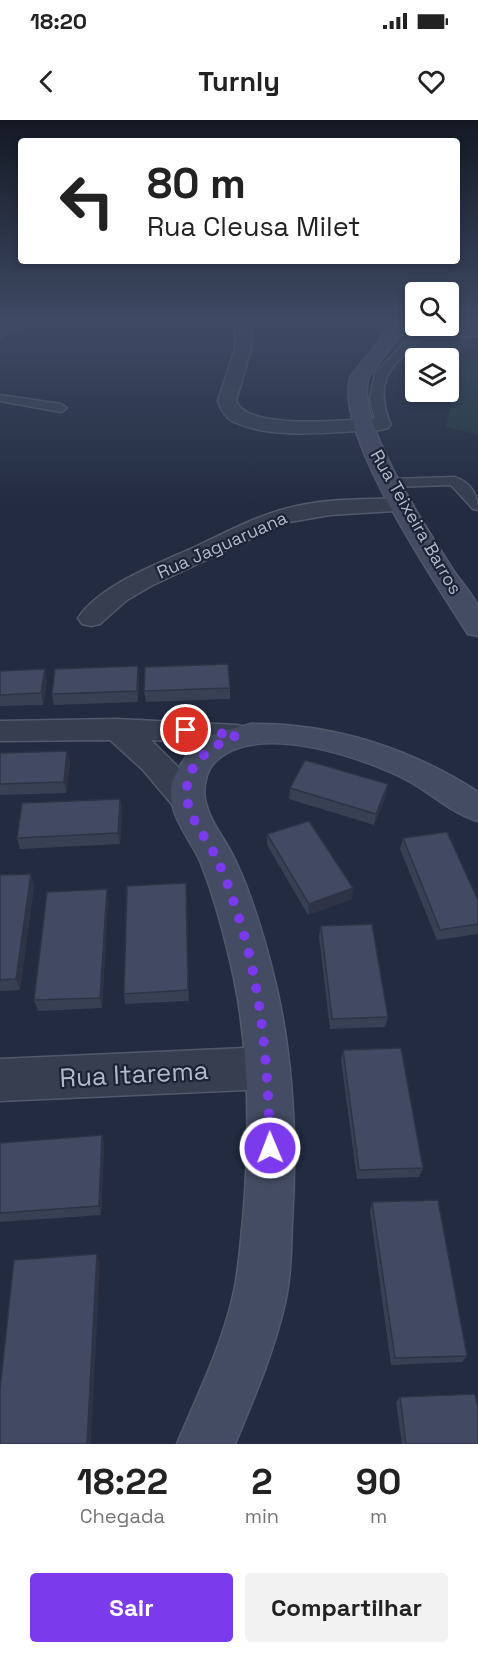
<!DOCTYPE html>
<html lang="pt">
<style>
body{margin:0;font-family:"Space Grotesk",sans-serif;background:#f2f2f2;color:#222;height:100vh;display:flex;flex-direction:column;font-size:22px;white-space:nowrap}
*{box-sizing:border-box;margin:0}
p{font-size:20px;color:#767676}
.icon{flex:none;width:33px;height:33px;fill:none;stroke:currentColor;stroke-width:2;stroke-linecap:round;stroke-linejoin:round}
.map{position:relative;height:1324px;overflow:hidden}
.details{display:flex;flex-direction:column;background:#fff;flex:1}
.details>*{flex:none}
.hud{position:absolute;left:18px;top:18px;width:442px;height:126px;border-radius:6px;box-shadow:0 3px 9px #0003;background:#fff;color:#222;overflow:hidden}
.fabs{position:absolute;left:405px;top:162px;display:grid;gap:12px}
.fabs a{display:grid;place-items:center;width:54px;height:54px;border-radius:6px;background:#fff;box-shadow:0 3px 9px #0003;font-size:30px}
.pin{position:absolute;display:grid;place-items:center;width:51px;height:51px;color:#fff;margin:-26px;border:3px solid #fff;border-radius:50%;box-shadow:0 2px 6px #0007}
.me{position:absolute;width:66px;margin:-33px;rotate:359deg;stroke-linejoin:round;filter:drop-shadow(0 0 4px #0008)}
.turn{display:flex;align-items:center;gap:21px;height:126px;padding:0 30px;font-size:27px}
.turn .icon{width:78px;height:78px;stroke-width:2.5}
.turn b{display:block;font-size:42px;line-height:51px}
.eta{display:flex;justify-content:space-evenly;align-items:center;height:102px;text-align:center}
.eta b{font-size:36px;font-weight:600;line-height:42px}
.button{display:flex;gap:12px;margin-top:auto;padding:12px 30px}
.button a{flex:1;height:69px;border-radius:6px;background:#7c3aed;color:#fff;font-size:24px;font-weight:600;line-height:69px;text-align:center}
.button a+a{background:#f2f2f2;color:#222}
.status{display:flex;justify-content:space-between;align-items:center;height:42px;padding:0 30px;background:#fff;direction:ltr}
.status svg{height:16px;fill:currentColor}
header{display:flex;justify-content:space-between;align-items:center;height:78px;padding:0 30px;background:#fff;font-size:27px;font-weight:600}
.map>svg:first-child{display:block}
.green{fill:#243a41}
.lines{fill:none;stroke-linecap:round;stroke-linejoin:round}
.lane-casing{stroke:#51596b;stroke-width:3}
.street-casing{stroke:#51596b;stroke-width:3}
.secondary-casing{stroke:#51596b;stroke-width:3}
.lane{fill:#363e50;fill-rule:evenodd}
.street{fill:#363e50;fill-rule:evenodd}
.secondary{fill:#444c63;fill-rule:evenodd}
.wall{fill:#384054}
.shaded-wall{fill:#2e3445}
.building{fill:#414a62;stroke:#2e3445;stroke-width:1.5}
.route{stroke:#7c3aed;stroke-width:10;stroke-dasharray:0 18}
.labels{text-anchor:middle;stroke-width:4.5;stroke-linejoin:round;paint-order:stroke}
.far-street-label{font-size:18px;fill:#b2b9cb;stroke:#1b2335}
.near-street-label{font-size:26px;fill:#b2b9cb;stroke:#1b2335}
</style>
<div class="status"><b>18:20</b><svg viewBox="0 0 49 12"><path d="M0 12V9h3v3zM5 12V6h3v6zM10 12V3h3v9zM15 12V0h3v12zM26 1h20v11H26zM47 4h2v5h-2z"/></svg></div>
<header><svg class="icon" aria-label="back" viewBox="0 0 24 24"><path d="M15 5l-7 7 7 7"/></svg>Turnly<svg class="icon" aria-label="heart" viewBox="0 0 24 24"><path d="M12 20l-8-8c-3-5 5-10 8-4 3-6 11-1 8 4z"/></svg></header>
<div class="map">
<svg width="478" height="1324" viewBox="0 0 478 1324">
<rect width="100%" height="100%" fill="#222b40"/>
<path class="green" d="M 460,238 L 478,239 L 478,315 L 446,307 Z"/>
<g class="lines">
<g class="lane-casing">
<path id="lane" d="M 435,210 L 478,210 L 478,216 L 421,218 C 392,248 374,256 389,301 L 385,307 L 377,307 L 370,279 L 375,253 L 414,213 Z
M 0,275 L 61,284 L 67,288 L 61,292 L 0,281 Z
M 454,357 C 470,361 478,375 478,390 L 473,389 L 451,365 L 391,367 L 384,363 L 391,359 Z"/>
</g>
<g class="street-casing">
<path id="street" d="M 11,201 L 31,201 L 0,217 L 0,206 Z
M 235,201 L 251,201 L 251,229 L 236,281 C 249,312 350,299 381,298 L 388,300 L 391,304 L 388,308 L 381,310 C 337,311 275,321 234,302 C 225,298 221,290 218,281 L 235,229 Z
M 402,378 L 410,380 L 413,385 L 410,390 L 330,395 L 284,403 L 153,465 L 127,480 L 100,504 L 91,506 L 82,504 L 78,498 C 102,463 161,443 199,425 C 231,410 262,393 297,386 C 331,378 367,380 402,378 Z
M 117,599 L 237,605 L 248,608 L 253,615 L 248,622 L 237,625 L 151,620 L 183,652 L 204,679 L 199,688 L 187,691 L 175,688 L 143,650 L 110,620 L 0,621 L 0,601 Z
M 268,927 L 284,933 L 290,948 L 284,963 L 268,969 L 0,981 L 0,939 Z"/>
</g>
<g class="secondary-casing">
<path id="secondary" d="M 395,201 L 411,201 L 369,256 C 353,301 428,410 453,450 C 460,461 475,476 478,488 C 478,497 478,508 478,516 L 468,514 L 464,508 C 434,460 331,309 351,256 Z
M 251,604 C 332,603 410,628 478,672 L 478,701 C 453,694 432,674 409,661 C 365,638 257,600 215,642 C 206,651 203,667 205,679 C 209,702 227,721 236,742 C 254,781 266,823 276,865 C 294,943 297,1024 292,1103 C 291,1130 291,1156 285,1183 C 274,1232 254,1278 235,1324 L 177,1324 C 197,1276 220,1230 232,1180 C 239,1153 240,1127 243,1099 C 251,1008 250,913 226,824 C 219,796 211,768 200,741 C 190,719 170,697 171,671 C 171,661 176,654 180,646 C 197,615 219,612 251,604 Z"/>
</g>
<use href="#lane" class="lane"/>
<use href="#street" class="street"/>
<use href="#secondary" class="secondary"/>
</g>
<path class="wall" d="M 0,551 L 47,560 L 43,585 L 0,586 Z
M 139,557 L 138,582 L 54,585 L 52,574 Z
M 230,568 L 230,579 L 146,582 L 144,571 Z
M 0,633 L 70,642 L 66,673 L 0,675 Z
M 388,664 L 386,675 L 374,705 L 289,679 L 290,668 Z
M 120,679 L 122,690 L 120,724 L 20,729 L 17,718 Z
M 267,714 L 352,779 L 308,795 L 267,725 Z
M 403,718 L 478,780 L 478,814 L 437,820 L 400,729 Z
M 0,755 L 34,765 L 20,870 L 0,871 Z
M 186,763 L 189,881 L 125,884 L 124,874 Z
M 108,780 L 102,888 L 38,891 L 34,880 Z
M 321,806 L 388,897 L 385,907 L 330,909 L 319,816 Z
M 343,930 L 423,1048 L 419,1057 L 357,1059 L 341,940 Z
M 102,1015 L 104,1024 L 101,1095 L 0,1102 L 0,1023 Z
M 372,1082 L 467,1236 L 462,1242 L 391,1245 L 370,1091 Z
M 400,1277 L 478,1324 L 402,1324 L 396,1282 Z"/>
<path class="shaded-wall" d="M 138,546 L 139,557 L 138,582 L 137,571 Z
M 45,549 L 47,560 L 43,585 L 41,573 Z
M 67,631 L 70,642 L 66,673 L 64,662 Z
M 388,664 L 386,675 L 374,705 L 376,694 Z
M 120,679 L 122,690 L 120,724 L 118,713 Z
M 31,754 L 34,765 L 20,870 L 16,859 Z
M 186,763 L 187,774 L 189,881 L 188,870 Z
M 353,768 L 352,779 L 308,795 L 309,784 Z
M 107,769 L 108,780 L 102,888 L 100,878 Z
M 102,1015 L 104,1024 L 101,1095 L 99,1086 Z
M 97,1134 L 100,1144 L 91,1324 L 87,1324 Z"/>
<path class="building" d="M 228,544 L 230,568 L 144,571 L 145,547 Z
M 138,546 L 137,571 L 52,574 L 55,549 Z
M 45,549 L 41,573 L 0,575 L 0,551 Z
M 67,631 L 64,662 L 0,664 L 0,633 Z
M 305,640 L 388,664 L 376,694 L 290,668 Z
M 120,679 L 118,713 L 17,718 L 22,683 Z
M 309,701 L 353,768 L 309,784 L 267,714 Z
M 447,712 L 478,780 L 478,804 L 440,810 L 403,718 Z
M 31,754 L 16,859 L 0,860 L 0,755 Z
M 186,763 L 188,870 L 124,874 L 127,766 Z
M 107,769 L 100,878 L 34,880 L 47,772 Z
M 372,804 L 388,897 L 332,899 L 321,806 Z
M 401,928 L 423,1048 L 359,1050 L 343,930 Z
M 102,1015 L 99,1086 L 0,1093 L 0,1023 Z
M 438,1080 L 467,1236 L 395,1238 L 372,1082 Z
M 97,1134 L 87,1324 L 0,1324 L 0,1269 L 14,1140 Z
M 475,1274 L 478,1289 L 478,1324 L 406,1324 L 400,1277 Z"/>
<linearGradient id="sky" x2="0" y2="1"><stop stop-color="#131823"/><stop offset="0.52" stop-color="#3e4a64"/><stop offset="1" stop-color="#3e4a64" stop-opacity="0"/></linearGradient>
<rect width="478" height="387" fill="url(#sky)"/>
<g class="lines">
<path class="route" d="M 186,610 L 237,615 C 209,628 184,643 187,678 C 189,699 208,720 217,739 C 224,754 230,770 235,786 C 262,864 268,946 270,1028"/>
</g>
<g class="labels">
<g class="far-street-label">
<text transform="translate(416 402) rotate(60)" y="6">Rua Teixeira Barros</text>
<text transform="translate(222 425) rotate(-24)" y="6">Rua Jaguaruana</text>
</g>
<g class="near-street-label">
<text transform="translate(134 954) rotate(-3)" y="9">Rua Itarema</text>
</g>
</g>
</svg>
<div class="fabs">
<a><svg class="icon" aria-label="search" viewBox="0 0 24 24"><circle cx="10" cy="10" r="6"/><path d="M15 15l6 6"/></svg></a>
<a><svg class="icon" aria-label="layers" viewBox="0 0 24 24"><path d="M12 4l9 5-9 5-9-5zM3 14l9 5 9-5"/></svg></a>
</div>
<div class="pin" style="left:186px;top:610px;background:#d93025"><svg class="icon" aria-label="arrive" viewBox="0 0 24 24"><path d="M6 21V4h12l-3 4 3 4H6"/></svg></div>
<svg class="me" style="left:270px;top:1028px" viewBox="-20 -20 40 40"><circle r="17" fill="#7c3aed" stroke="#fff" stroke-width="3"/><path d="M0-11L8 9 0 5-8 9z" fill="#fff"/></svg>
<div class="hud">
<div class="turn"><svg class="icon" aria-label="left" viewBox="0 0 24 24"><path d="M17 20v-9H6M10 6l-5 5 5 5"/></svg><div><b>80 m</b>Rua Cleusa Milet</div></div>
</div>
</div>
<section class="details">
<div class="eta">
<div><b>18:22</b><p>Chegada</p></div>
<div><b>2</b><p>min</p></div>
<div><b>90</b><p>m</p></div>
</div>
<div class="button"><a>Sair</a><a>Compartilhar</a></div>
</section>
